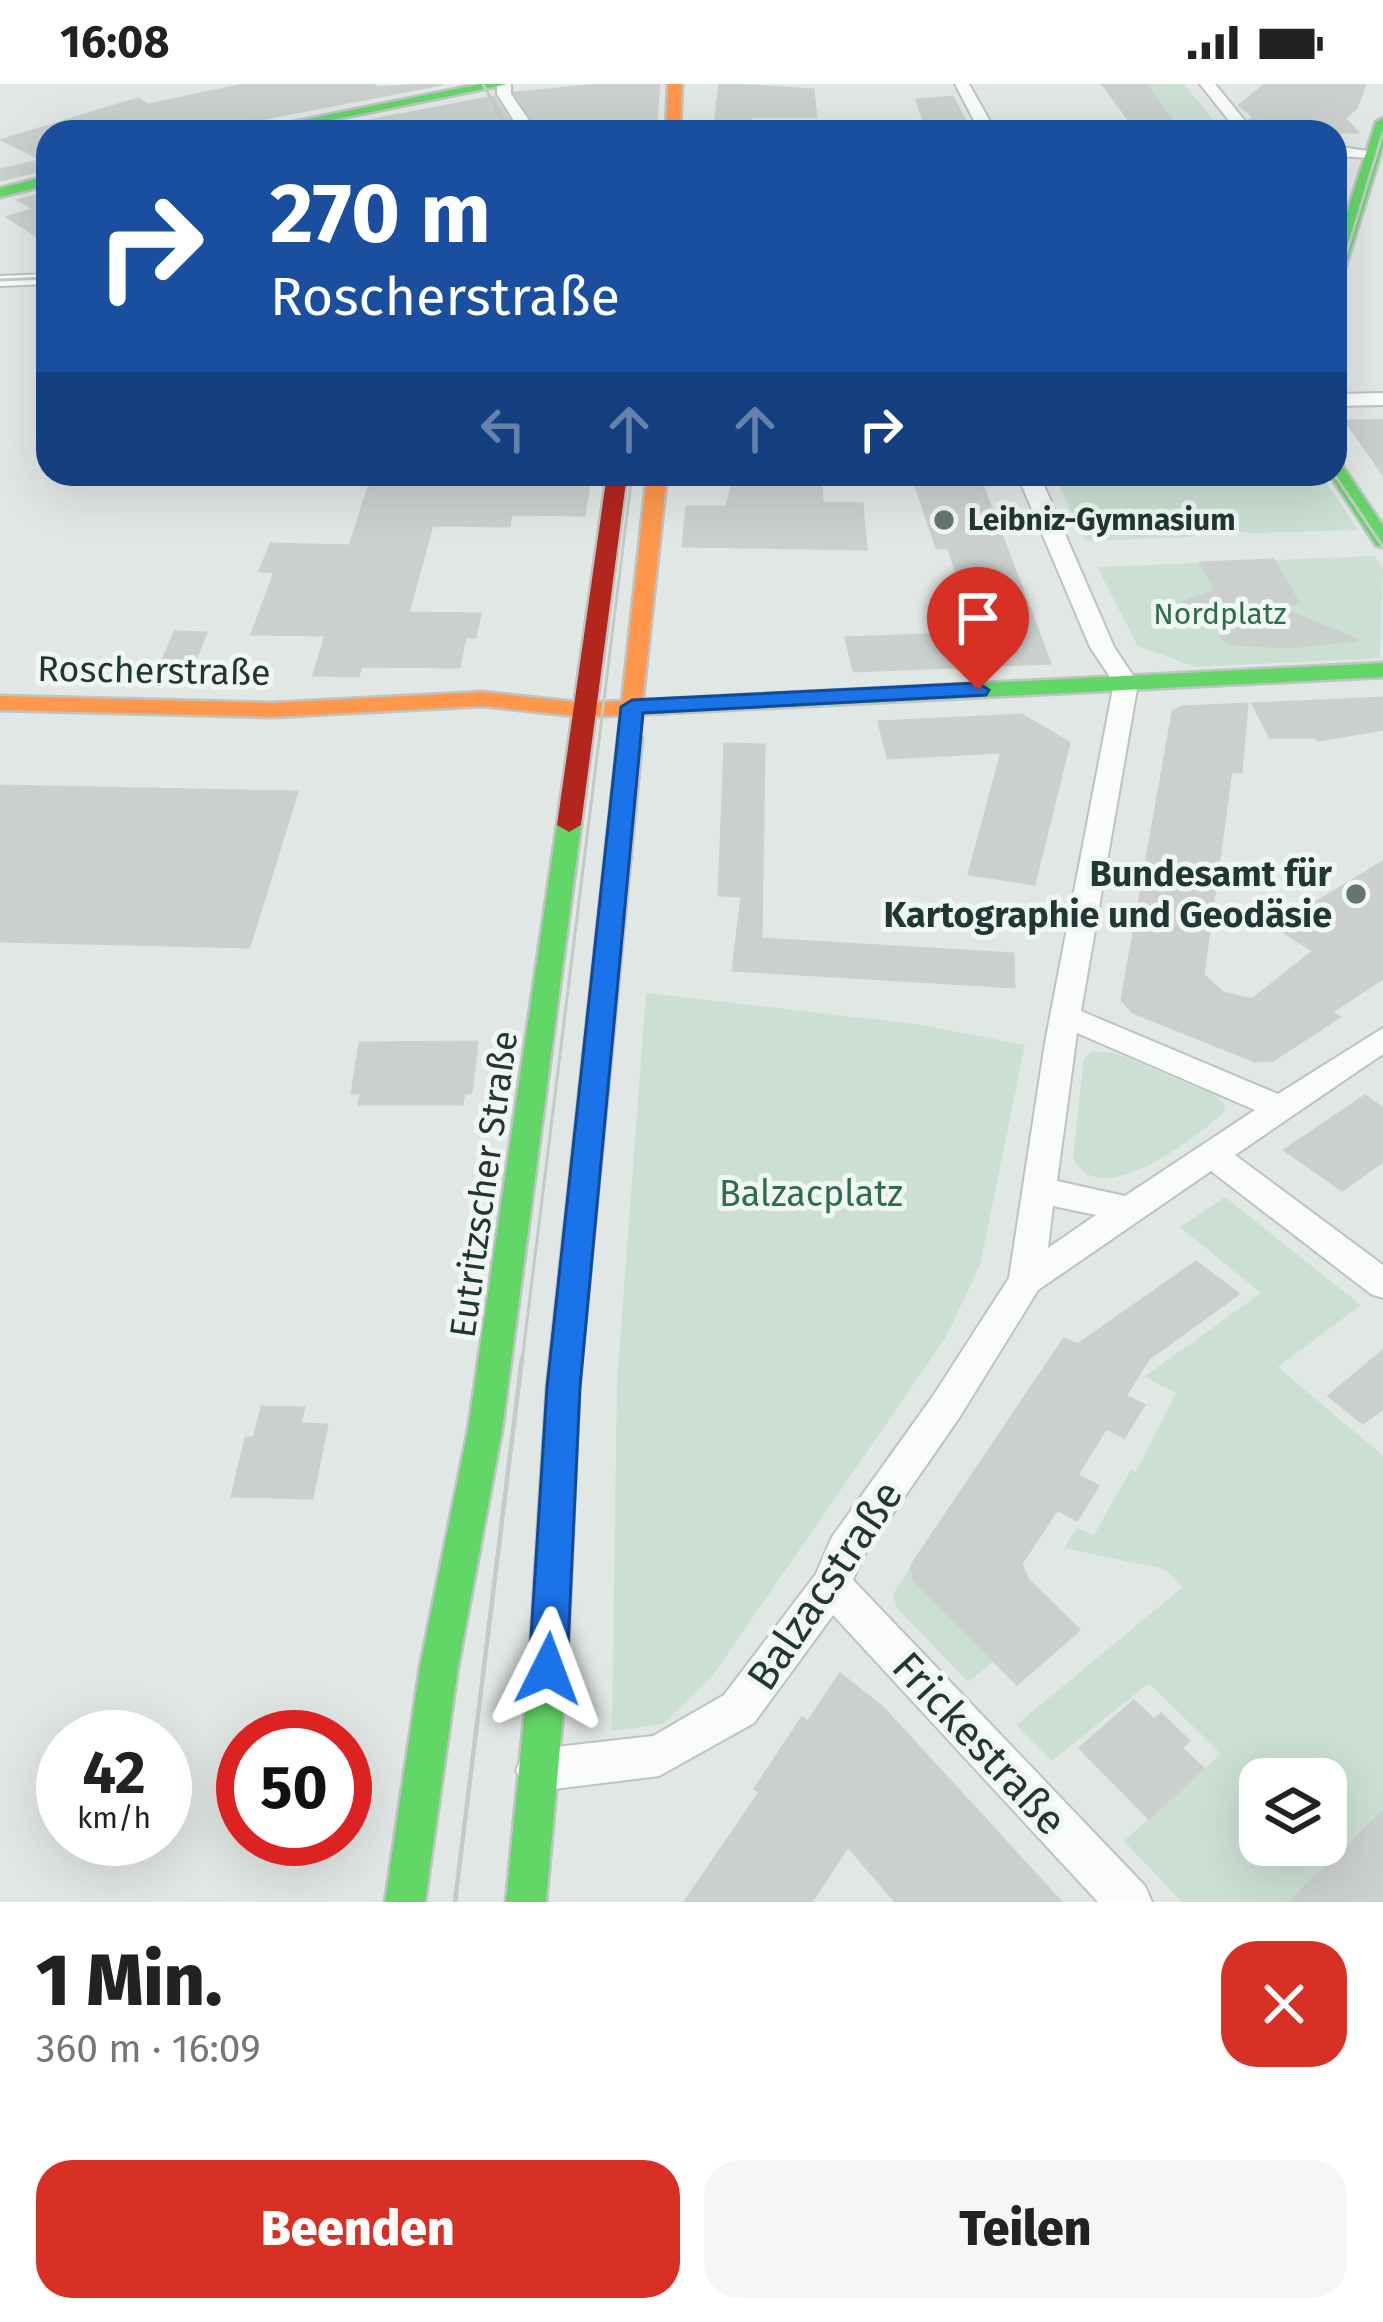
<!DOCTYPE html>
<html lang="de">
<meta charset="utf-8">
<style>
body{margin:0;font-family:"Fira Sans",sans-serif;background:#f6f6f6;color:#222;height:100vh;display:flex;flex-direction:column;font-size:45px;white-space:nowrap}
*{box-sizing:border-box;margin:0}
p{font-size:39px;color:#767676}
.icon{flex:none;width:66px;height:66px;fill:none;stroke:currentColor;stroke-width:2;stroke-linecap:round;stroke-linejoin:round}
.map{position:relative;height:1818px;overflow:hidden}
.panel{display:flex;flex-direction:column;background:#fff;flex:1}
.panel>*{flex:none}
.guide{position:absolute;left:36px;top:36px;width:1311px;height:366px;border-radius:36px;box-shadow:0 12px 48px #0002;background:#1a4fa0;color:#fff;overflow:hidden}
.buttons{position:absolute;left:1239px;top:1674px;display:grid;gap:24px}
.buttons a{display:grid;place-items:center;width:108px;height:108px;border-radius:24px;background:#fff;box-shadow:0 12px 48px #0002;font-size:60px}
.speed{position:absolute;left:36px;top:1626px;display:flex;gap:24px;font-size:60px;font-weight:700;text-align:center}
.speed>*{display:grid;place-content:center;width:156px;height:156px;border-radius:50%;background:#fff;box-shadow:0 12px 48px #0002;line-height:1}
.speed small{font-size:30px;font-weight:400}
.speed .limit{border:18px solid #d22;background:#fff;color:#111}
.pin{position:absolute;display:grid;place-items:center;width:102px;height:102px;color:#fff;margin:-123px -51px;border-radius:50% 50% 50% 0;rotate:-45deg;box-shadow:0 0 12px #0007}
.pin .icon{rotate:45deg}
.me{position:absolute;width:132px;margin:-66px;rotate:3deg;stroke-linejoin:round;filter:drop-shadow(0 0 9px #0008)}
.turn{display:flex;align-items:center;gap:42px;height:252px;padding:0 36px;font-size:54px}
.turn .icon{width:156px;height:156px;stroke-width:2.5}
.turn b{display:block;font-size:84px;line-height:102px}
.lanes{display:flex;align-items:center;height:114px;padding:0 36px;background:#0003;justify-content:center;gap:60px;direction:ltr}
.lanes .off{opacity:.35}
.round{display:grid;place-items:center;flex:none;width:126px;height:126px;border-radius:36px;background:#f6f6f6}
.overview{display:flex;align-items:center;justify-content:space-between;height:204px;padding:0 36px}
h1{font-size:72px;font-weight:800;line-height:90px}
.primary-button{display:flex;gap:24px;margin-top:auto;padding:24px 36px}
.primary-button a{flex:1;height:138px;border-radius:36px;background:#d93025;color:#fff;font-size:48px;font-weight:800;line-height:138px;text-align:center}
.primary-button a+a{background:#f6f6f6;color:#222}
.status{display:flex;justify-content:space-between;align-items:center;height:84px;padding:0 60px;background:#fff;direction:ltr}
.status svg{height:33px;fill:currentColor}
.map>svg:first-child{display:block}
.green{fill:#cbdfd3;fill-rule:evenodd}
.building{fill:#cbd0cf;stroke:#cad0cd;stroke-width:3}
.lines{fill:none;stroke-linecap:round;stroke-linejoin:round}
.street-casing{stroke:#bec3c1;stroke-width:4}
.fast-casing{stroke:#bec4c2;stroke-width:5}
.slow-casing{stroke:#bec4c2;stroke-width:5}
.jam-casing{stroke:#bec4c2;stroke-width:5}
.street{fill:#fafbfb;fill-rule:evenodd}
.fast{fill:#63d668;fill-rule:evenodd}
.slow{fill:#ff974d;fill-rule:evenodd}
.jam{fill:#b3261e;fill-rule:evenodd}
.tram-far1{stroke:#c5c9c8;stroke-width:3}
.tram{stroke:#c5c9c8;stroke-width:4.5}
.route{fill:#1a73e8;stroke:#114b97;stroke-width:3}
.poi-dot{fill:#647572;stroke:#eff6f3;stroke-width:4.5}
.labels{text-anchor:middle;stroke-width:10;stroke-linejoin:round;paint-order:stroke}
.far-poi-label{font-size:30px;font-weight:bold;fill:#213734;stroke:#eff6f3;text-anchor:start}
.far-park-label{font-size:30px;fill:#2f6b4d;stroke:#eff6f3}
.street-label{font-size:36px;fill:#213734;stroke:#eff6f3}
.poi-label{font-size:36px;font-weight:bold;fill:#213734;stroke:#eff6f3;text-anchor:end}
.park-label{font-size:36px;fill:#2f6b4d;stroke:#eff6f3}
.near-street-label{font-size:42px;fill:#213734;stroke:#eff6f3}
</style>
<div class="status"><b>16:08</b><svg viewBox="0 0 49 12"><path d="M0 12V9h3v3zM5 12V6h3v6zM10 12V3h3v9zM15 12V0h3v12zM26 1h20v11H26zM47 4h2v5h-2z"/></svg></div>
<div class="map">
<svg width="1383" height="1818" viewBox="0 0 1383 1818">
<rect width="100%" height="100%" fill="#e1e7e4"/>
<path class="green" d="M 1145,0 L 1184,0 L 1223,48 L 1147,48 L 1179,46 Z
M 1054,390 L 1321,390 L 1358,446 L 1253,449 L 1216,445 L 1189,453 L 1085,457 Z
M 1374,472 L 1383,485 L 1380,574 L 1195,583 L 1138,562 L 1097,483 Z
M 646,909 L 916,940 L 1025,961 L 980,1181 L 946,1253 L 713,1591 L 663,1640 L 612,1647 L 617,1299 Z
M 1092,967 L 1117,970 L 1212,1010 L 1223,1018 L 1225,1027 C 1198,1053 1097,1131 1073,1073 L 1084,974 Z
M 1225,1113 L 1361,1221 L 1278,1283 L 1383,1372 L 1383,1729 L 1302,1807 L 1312,1818 L 1182,1818 L 1124,1757 L 1221,1670 L 1149,1599 L 1052,1677 L 1016,1641 L 1183,1503 L 1164,1485 L 1064,1464 L 1077,1444 L 1094,1451 L 1131,1386 L 1136,1388 L 1176,1309 L 1144,1293 L 1261,1209 L 1180,1143 ZM 1260,1695 L 1326,1695 L 1326,1761 L 1260,1761 Z
M 912,1481 L 914,1496 L 994,1577 L 968,1598 L 896,1523 L 893,1510 Z"/>
<path class="building" d="M 248,0 L 374,0 L 374,4 L 442,0 L 250,37 L 235,48 L 48,48 L 48,85 L 0,96 L 0,86 L 43,76 L 3,56 L 138,15 L 148,21 Z
M 610,0 L 659,0 L 655,48 L 541,48 L 515,9 Z
M 720,0 L 813,6 L 816,33 L 750,32 L 749,48 L 714,48 Z
M 1103,0 L 1145,0 L 1180,47 L 1138,48 Z
M 1266,0 L 1365,0 L 1356,24 L 1344,34 L 1357,48 L 1281,48 L 1255,42 L 1250,36 L 1254,33 L 1240,21 Z
M 494,13 L 516,48 L 311,48 Z
M 952,13 L 968,42 L 926,43 L 917,16 Z
M 48,109 L 48,159 L 8,133 L 35,125 L 19,116 Z
M 1346,337 L 1383,337 L 1383,390 Z
M 373,390 L 591,390 L 584,431 L 511,430 L 509,442 L 432,441 L 408,529 L 480,530 L 475,553 L 465,553 L 459,583 L 361,582 L 358,592 L 314,591 L 326,551 L 252,550 L 275,488 L 260,487 L 271,460 L 350,462 Z
M 742,390 L 808,390 L 821,396 L 822,419 L 862,420 L 866,465 L 683,462 L 687,423 L 727,423 L 733,396 Z
M 912,390 L 978,390 L 1050,579 L 854,587 L 846,554 L 978,549 L 948,463 L 937,464 Z
M 1273,476 L 1298,518 L 1278,524 L 1357,556 L 1289,563 L 1233,560 L 1224,556 L 1210,530 L 1184,518 L 1216,507 L 1201,479 Z
M 175,548 L 206,549 L 189,590 L 157,590 Z
M 1383,614 L 1383,645 L 1318,656 L 1316,653 L 1270,653 L 1253,620 Z
M 1247,620 L 1241,688 L 1231,687 L 1203,891 L 1223,909 L 1252,916 L 1314,867 L 1276,843 L 1383,778 L 1383,894 L 1331,928 L 1339,933 L 1273,976 L 1255,977 L 1133,928 L 1122,916 L 1173,628 L 1182,623 Z
M 1022,631 L 1069,659 L 1034,800 L 969,790 L 1002,668 L 888,674 L 879,638 Z
M 725,660 L 764,661 L 761,855 L 1013,870 L 1014,903 L 733,886 L 742,812 L 719,811 Z
M 0,702 L 297,708 L 249,863 L 0,857 Z
M 477,958 L 471,1009 L 464,1009 L 462,1020 L 359,1020 L 361,1009 L 352,1009 L 360,959 Z
M 1365,1012 L 1383,1025 L 1383,1077 L 1342,1106 L 1285,1066 Z
M 1196,1178 L 1238,1210 L 1148,1275 L 1125,1312 L 1144,1321 L 1124,1353 L 1106,1344 L 1077,1391 L 1098,1402 L 1077,1436 L 1057,1425 L 1021,1480 L 1028,1496 L 1079,1546 L 1017,1600 L 914,1496 L 912,1481 L 1064,1255 L 1078,1261 Z
M 1383,1267 L 1383,1324 L 1363,1339 L 1329,1312 Z
M 262,1323 L 304,1324 L 300,1340 L 327,1341 L 312,1414 L 232,1412 L 246,1354 L 254,1354 Z
M 840,1590 L 883,1624 L 1061,1818 L 896,1818 L 848,1762 L 811,1818 L 685,1818 L 760,1708 L 755,1705 L 802,1634 L 808,1638 Z
M 1134,1617 L 1154,1636 L 1161,1630 L 1189,1657 L 1181,1664 L 1203,1684 L 1149,1734 L 1080,1664 Z
M 1383,1728 L 1383,1818 L 1290,1818 Z"/>
<g class="lines">
<g class="street-casing">
<path id="street" d="M 497,0 L 511,0 L 511,10 L 537,48 L 521,48 L 497,10 Z
M 955,0 L 969,0 L 996,48 L 980,48 Z
M 1200,0 L 1215,0 L 1254,48 L 1238,48 Z
M 1335,62 L 1380,69 L 1372,74 L 1335,72 Z
M 48,190 L 48,200 L 0,202 L 0,192 Z
M 1383,309 L 1383,321 L 1335,322 L 1335,310 Z
M 1017,390 L 1039,390 L 1114,563 L 1138,599 L 1081,927 L 1278,1010 L 1383,944 L 1383,970 L 1235,1071 L 1383,1181 L 1383,1214 L 1371,1210 L 1211,1087 L 1038,1206 L 959,1334 L 862,1474 L 853,1496 L 1145,1802 L 1152,1818 L 1098,1818 L 833,1531 L 754,1639 L 659,1692 L 538,1707 L 523,1701 L 516,1686 L 523,1671 L 538,1665 L 653,1652 L 724,1611 L 816,1490 L 832,1453 L 933,1312 L 1009,1194 L 1045,959 L 1114,599 L 1090,563 ZM 1077,949 L 1255,1026 L 1125,1112 L 1057,1097 ZM 1053,1122 L 1096,1131 L 1048,1164 Z"/>
</g>
<g class="fast-casing">
<path id="fast" d="M 480,0 L 508,0 L 273,48 L 244,48 Z
M 1383,34 L 1383,61 L 1343,191 L 1335,196 L 1335,166 L 1376,38 Z
M 48,92 L 48,101 L 0,113 L 0,104 Z
M 1335,379 L 1342,381 L 1383,442 L 1383,463 L 1376,461 L 1329,390 L 1335,390 Z
M 1383,579 L 1383,593 L 627,631 L 616,624 L 627,617 Z
M 630,647 L 642,654 L 579,1303 L 567,1585 L 546,1818 L 506,1818 L 529,1585 L 547,1303 L 618,654 Z
M 569,734 L 581,741 L 502,1346 L 458,1583 L 425,1818 L 385,1818 L 420,1583 L 468,1346 L 557,741 Z"/>
</g>
<g class="slow-casing">
<path id="slow" d="M 668,0 L 682,0 L 680,48 L 666,48 Z
M 647,390 L 667,390 L 638,659 L 622,659 L 618,654 L 621,631 L 585,633 L 483,622 L 272,633 L 0,626 L 0,612 L 272,619 L 483,608 L 585,619 L 622,617 Z"/>
</g>
<g class="jam-casing">
<path id="jam" d="M 607,390 L 627,390 L 581,741 L 569,748 L 557,741 Z"/>
</g>
<use href="#street" class="street"/>
<use href="#fast" class="fast"/>
<use href="#slow" class="slow"/>
<use href="#jam" class="jam"/>
<path class="tram-far1" d="M 483,0 L 509,48
M 0,196 L 48,194
M 1335,207 L 1383,49
M 1334,390 L 1383,463
M 522,1277 L 632,390"/>
<path class="tram" d="M 455,1818 L 522,1274"/>
</g>
<path class="route" d="M 978,599 L 989,606 L 986,611 L 643,629 L 580,1303 L 567,1585 L 561,1597 L 548,1602 L 534,1597 L 529,1585 L 547,1303 L 621,623 L 632,616 Z"/>
<g class="poi-dot">
<circle cx="944" cy="436" r="12"/>
<circle cx="1356" cy="810" r="12"/>
</g>
<g class="labels">
<g class="far-poi-label">
<text x="968" y="446">Leibniz-Gymnasium</text>
</g>
<g class="far-park-label">
<text x="1220" y="540">Nordplatz</text>
</g>
<g class="street-label">
<text transform="translate(154 586) rotate(1)" y="13">Roscherstraße</text>
<text transform="translate(483 1100) rotate(-82)" y="13">Eutritzscher Straße</text>
</g>
<g class="poi-label">
<text x="1332" y="802">Bundesamt für<tspan x="1332" dy="41">Kartographie und Geodäsie</tspan></text>
</g>
<g class="park-label">
<text x="811" y="1122">Balzacplatz</text>
</g>
<g class="near-street-label">
<text transform="translate(824 1501) rotate(-56)" y="15">Balzacstraße</text>
<text transform="translate(980 1659) rotate(47)" y="15">Frickestraße</text>
</g>
</g>
</svg>
<div class="buttons">
<a><svg class="icon" aria-label="layers" viewBox="0 0 24 24"><path d="M12 4l9 5-9 5-9-5zM3 14l9 5 9-5"/></svg></a>
</div>
<div class="speed"><div>42<small>km/h</small></div><div class="limit">50</div></div>
<div class="pin" style="left:978px;top:606px;background:#d93025"><svg class="icon" aria-label="arrive" viewBox="0 0 24 24"><path d="M6 21V4h12l-3 4 3 4H6"/></svg></div>
<svg class="me" style="left:548px;top:1585px" viewBox="-20 -20 40 40"><path d="M0-17L14 15 0 8-14 15z" fill="#1a73e8" stroke="#fff" stroke-width="4"/></svg>
<div class="guide">
<div class="turn"><svg class="icon" aria-label="right" viewBox="0 0 24 24"><path d="M7 20v-9h11M14 6l5 5-5 5"/></svg><div><b>270 m</b>Roscherstraße</div></div>
<div class="lanes"><svg class="icon off" aria-label="left" viewBox="0 0 24 24"><path d="M17 20v-9H6M10 6l-5 5 5 5"/></svg><svg class="icon off" aria-label="ahead" viewBox="0 0 24 24"><path d="M12 20V5M6 11l6-6 6 6"/></svg><svg class="icon off" aria-label="ahead" viewBox="0 0 24 24"><path d="M12 20V5M6 11l6-6 6 6"/></svg><svg class="icon" aria-label="right" viewBox="0 0 24 24"><path d="M7 20v-9h11M14 6l5 5-5 5"/></svg></div>
</div>
</div>
<section class="panel">
<div class="overview"><div><h1>1 Min.</h1><p>360 m · 16:09</p></div><a class="round" style="background:#d93025;color:#fff"><svg class="icon" aria-label="close" viewBox="0 0 24 24"><path d="M6 6l12 12M18 6L6 18"/></svg></a></div>
<div class="primary-button"><a>Beenden</a><a>Teilen</a></div>
</section>
